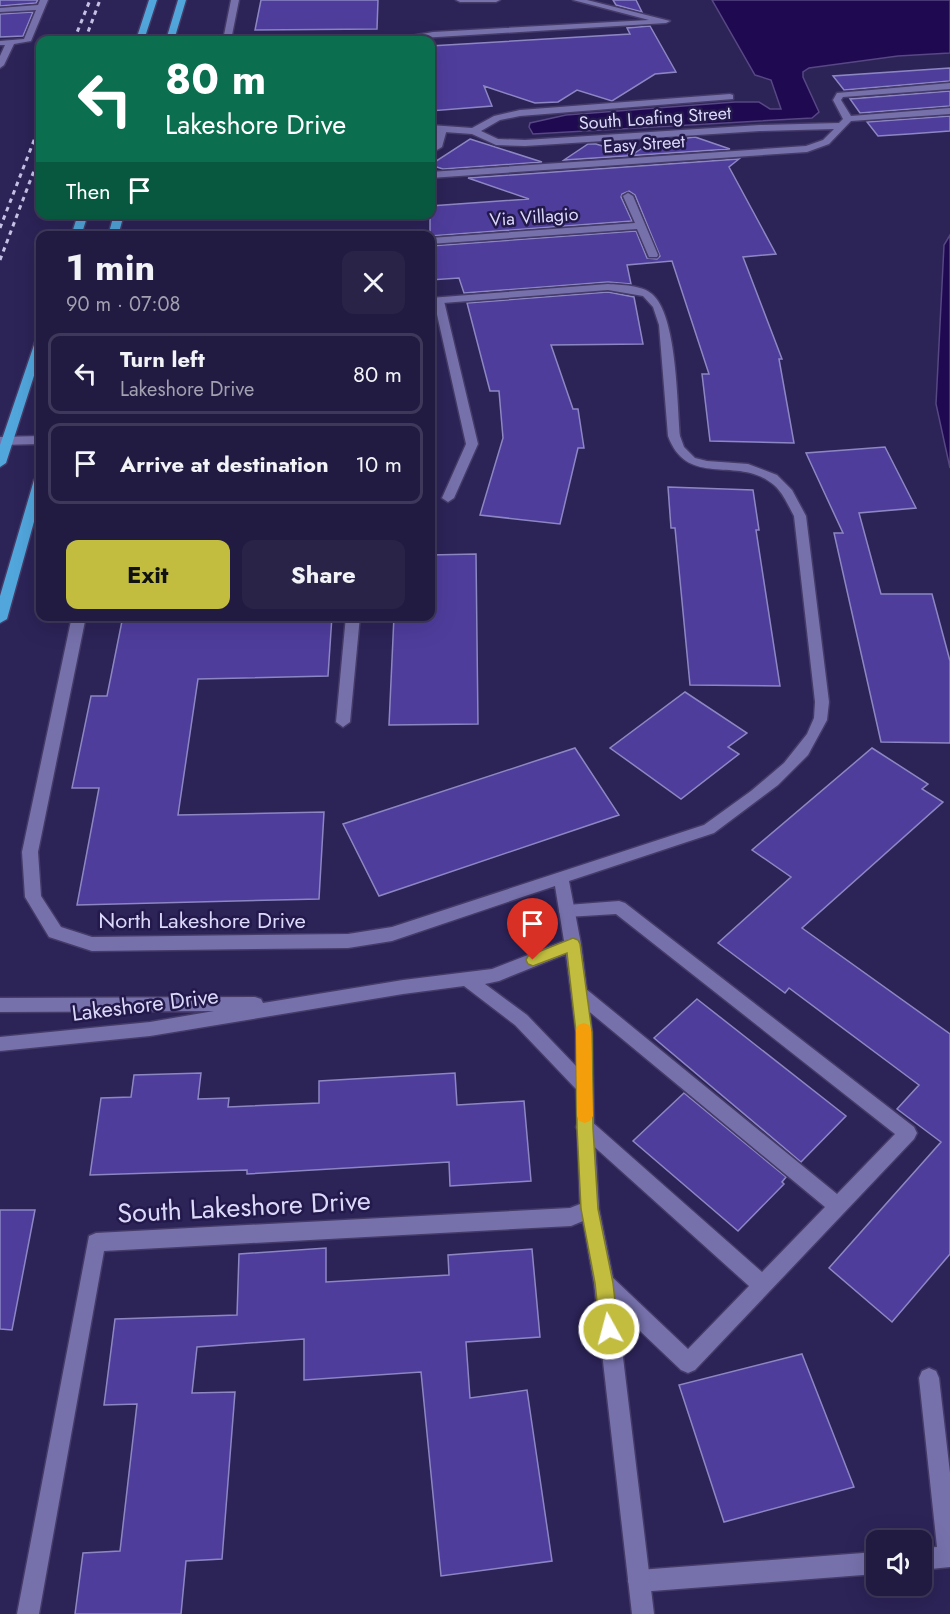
<!DOCTYPE html>
<meta charset="utf-8">
<style>
body{margin:0;font-family:Jost,sans-serif;background:#292348;color:#f1f3f6;height:100vh;display:flex;flex-direction:column;font-size:22px;white-space:nowrap}
*{box-sizing:border-box;margin:0}
p{font-size:20px;color:#a2a1b1}
.icon{flex:none;width:33px;height:33px;fill:none;stroke:currentColor;stroke-width:2;stroke-linecap:round;stroke-linejoin:round}
.map{position:relative;flex:1;overflow:hidden}
.sheet{position:absolute;left:36px;top:231px;width:399px;height:390px;display:flex;flex-direction:column;background:#211a41;border-radius:12px;box-shadow:0 6px 24px #0002,0 0 0 2px #3e385a}
.sheet>*{flex:none}
.banner{position:absolute;left:36px;top:36px;width:399px;height:183px;border-radius:12px;box-shadow:0 6px 24px #0002,0 0 0 2px #3e385a;background:#0b6e4f;color:#fff;overflow:hidden}
.fabs{position:absolute;left:866px;top:1530px;display:grid;gap:12px}
.fabs a{display:grid;place-items:center;width:66px;height:66px;border-radius:12px;background:#211a41;box-shadow:0 6px 24px #0002,0 0 0 2px #3e385a;font-size:30px}
.pin{position:absolute;display:grid;place-items:center;width:51px;height:51px;color:#fff;margin:-62px -26px;border-radius:50% 50% 50% 0;rotate:-45deg;box-shadow:0 0 6px #0007}
.pin .icon{rotate:45deg}
.me{position:absolute;width:66px;margin:-33px;rotate:353deg;stroke-linejoin:round;filter:drop-shadow(0 0 4px #0008)}
.turn{display:flex;align-items:center;gap:21px;height:126px;padding:0 30px;font-size:27px}
.turn .icon{width:78px;height:78px;stroke-width:2.5}
.turn b{display:block;font-size:42px;line-height:51px}
.then{display:flex;align-items:center;height:57px;padding:0 30px;background:#0003;gap:12px;font-size:22px}
.round{display:grid;place-items:center;flex:none;width:63px;height:63px;border-radius:12px;background:#292348}
.head{display:flex;align-items:center;justify-content:space-between;height:102px;padding:0 30px}
h1{font-size:36px;font-weight:700;line-height:45px}
.cta{display:flex;gap:12px;margin-top:auto;padding:12px 30px}
.cta a{flex:1;height:69px;border-radius:12px;background:#c2bd3f;color:#111;font-size:24px;font-weight:700;line-height:69px;text-align:center}
.cta a+a{background:#292348;color:#f1f3f6}
ul{padding:0;list-style:none}
li{display:flex;align-items:center;gap:18px;height:81px;margin:0 12px 9px;padding:0 18px;border:3px solid #3e385a;border-radius:12px}
li div{flex:1}
li b{display:block;font-size:22px}
li em{font-style:normal}
.map>svg:first-child{display:block}
.water{fill:#1f0951;stroke:#574784;stroke-width:1.5}
.building{fill:#4f3d9c;stroke:#8c87c3;stroke-width:1.5}
.lines{fill:none;stroke-linecap:round;stroke-linejoin:round}
.service-casing{stroke:#453b68;stroke-width:3}
.minor-casing{stroke:#453b68;stroke-width:3}
.tertiary-casing{stroke:#453b68;stroke-width:3}
.primary-casing{stroke:#453b68;stroke-width:3}
.service{fill:#7671ab;fill-rule:evenodd}
.minor{fill:#7671ab;fill-rule:evenodd}
.tertiary{fill:#7671ab;fill-rule:evenodd}
.primary{fill:#51a6dc;fill-rule:evenodd}
.rail{stroke:#c5c2e6;stroke-width:3;stroke-dasharray:4.5 4.5;stroke-linecap:butt}
.route{fill:#c2bd3f;stroke:#7e7b29;stroke-width:1.5}
.slow{fill:#f59e0b}
.labels{text-anchor:middle;stroke-width:5;stroke-linejoin:round;paint-order:stroke}
.far-street-label{font-size:18px;fill:#dbd9fa;stroke:#23194b}
.street-label{font-size:22px;fill:#dbd9fa;stroke:#23194b}
.near-street-label{font-size:27px;fill:#dbd9fa;stroke:#23194b}
</style>
<div class="map">
<svg width="950" height="1614" viewBox="0 0 950 1614">
<rect width="100%" height="100%" fill="#2c2357"/>
<path class="water" d="M 712,0 L 950,0 L 950,53 L 898,56 L 809,68 L 803,72 L 803,77 L 819,112 L 812,118 L 533,134 L 529,127 L 530,123 L 566,115 L 735,102 L 759,102 L 770,109 L 781,109 L 771,80 L 755,75 Z
M 950,235 L 950,468 L 936,404 L 944,245 Z"/>
<path class="building" d="M 0,0 L 38,0 L 36,3 L 0,6 Z
M 261,0 L 378,0 L 377,29 L 255,30 Z
M 613,0 L 636,0 L 642,12 L 616,5 Z
M 33,12 L 23,36 L 0,37 L 0,14 Z
M 650,26 L 676,72 L 655,74 L 612,101 L 577,90 L 558,102 L 535,103 L 484,86 L 492,106 L 430,111 L 430,46 L 630,34 L 627,28 Z
M 950,68 L 950,81 L 844,90 L 833,76 Z
M 950,91 L 950,106 L 860,113 L 850,99 Z
M 950,116 L 950,131 L 909,134 L 878,136 L 867,122 Z
M 695,137 L 730,149 L 564,160 L 588,144 L 596,144 L 632,155 L 654,140 L 677,145 L 687,138 Z
M 470,139 L 542,162 L 443,169 L 430,165 Z
M 739,159 L 729,167 L 776,254 L 743,257 L 782,359 L 779,359 L 794,443 L 710,441 L 702,374 L 709,374 L 672,261 L 627,265 L 631,284 L 608,282 L 464,293 L 459,278 L 430,280 L 430,246 L 636,231 L 647,258 L 657,259 L 660,256 L 635,195 L 629,191 L 622,194 L 621,197 L 632,221 L 430,236 L 430,206 L 529,199 L 468,178 Z
M 608,292 L 634,297 L 643,344 L 551,345 L 573,409 L 578,409 L 584,448 L 578,448 L 560,524 L 480,515 L 503,438 L 499,391 L 490,391 L 467,303 Z
M 885,447 L 916,508 L 859,513 L 881,594 L 932,594 L 950,661 L 950,743 L 881,742 L 834,533 L 843,533 L 806,453 Z
M 668,487 L 753,490 L 759,530 L 756,530 L 780,686 L 690,685 L 675,528 L 671,528 Z
M 476,554 L 478,724 L 389,725 L 394,616 L 430,616 L 430,555 Z
M 123,616 L 332,616 L 328,676 L 198,679 L 178,815 L 324,812 L 319,899 L 77,905 L 99,788 L 72,788 L 91,696 L 107,696 Z
M 685,692 L 747,733 L 728,747 L 739,754 L 681,799 L 610,748 Z
M 575,748 L 619,815 L 379,896 L 343,824 Z
M 872,748 L 928,784 L 922,789 L 943,802 L 802,928 L 950,1034 L 950,1254 L 892,1322 L 829,1268 L 941,1142 L 897,1109 L 919,1085 L 789,988 L 785,993 L 718,943 L 791,877 L 752,850 Z
M 697,999 L 846,1116 L 801,1162 L 654,1038 Z
M 201,1073 L 198,1099 L 229,1098 L 228,1107 L 319,1103 L 319,1081 L 455,1073 L 457,1105 L 524,1101 L 531,1181 L 450,1186 L 449,1162 L 247,1174 L 247,1170 L 90,1175 L 101,1098 L 131,1097 L 134,1075 Z
M 684,1093 L 786,1177 L 782,1182 L 784,1184 L 738,1231 L 633,1141 Z
M 0,1210 L 35,1210 L 12,1330 L 0,1329 Z
M 326,1248 L 326,1282 L 449,1275 L 448,1255 L 532,1249 L 540,1337 L 466,1342 L 470,1398 L 527,1390 L 552,1561 L 441,1576 L 421,1372 L 304,1380 L 304,1339 L 197,1347 L 192,1393 L 235,1392 L 222,1559 L 186,1561 L 181,1614 L 75,1614 L 83,1553 L 120,1551 L 137,1404 L 104,1405 L 115,1319 L 237,1315 L 239,1254 Z
M 802,1354 L 854,1487 L 724,1522 L 679,1385 Z"/>
<g class="lines">
<g class="service-casing">
<path id="service" d="M 40,0 L 48,0 L 31,41 L 14,44 L 4,65 L 0,68 L 0,56 L 5,45 L 0,45 L 0,41 L 24,39 L 36,10 L 0,12 L 0,8 L 38,5 Z
M 231,0 L 239,0 L 231,40 L 223,40 Z
M 456,0 L 500,0 L 496,2 L 460,2 Z
M 573,0 L 587,0 L 670,21 L 666,23 L 389,40 L 433,32 L 649,20 Z
M 439,127 L 447,129 L 442,147 L 430,154 L 430,147 Z
M 439,298 L 444,301 L 478,444 L 454,498 L 448,502 L 442,498 L 466,444 L 434,301 Z
M 346,616 L 360,616 L 350,722 L 343,727 L 336,722 Z
M 619,901 L 625,903 L 914,1127 L 917,1133 L 914,1139 L 695,1370 L 688,1373 L 681,1370 L 597,1290 L 594,1283 L 597,1276 L 604,1274 L 611,1276 L 688,1349 L 749,1286 L 579,1133 L 576,1127 L 579,1121 L 585,1119 L 591,1121 L 762,1272 L 825,1207 L 574,999 L 572,994 L 574,989 L 580,987 L 586,989 L 837,1194 L 895,1134 L 616,914 L 567,917 L 561,916 L 559,911 L 561,906 L 567,905 Z
M 929,1368 L 936,1371 L 939,1378 L 950,1473 L 950,1567 L 921,1570 L 921,1548 L 937,1547 L 919,1378 L 922,1371 Z
M 876,1552 L 876,1574 L 639,1592 L 631,1589 L 628,1581 L 631,1573 L 639,1570 Z"/>
</g>
<g class="minor-casing">
<path id="minor" d="M 950,83 L 950,89 L 843,97 L 841,100 L 851,116 L 950,108 L 950,114 L 851,121 L 829,144 L 807,152 L 430,178 L 430,172 L 806,146 L 823,140 L 834,129 L 760,131 L 525,146 L 496,145 L 472,134 L 430,131 L 430,125 L 472,128 L 494,116 L 520,110 L 730,94 L 733,95 L 733,99 L 520,116 L 500,120 L 481,131 L 498,139 L 525,140 L 760,125 L 839,123 L 843,119 L 833,100 L 837,93 Z
M 628,193 L 633,196 L 658,255 L 657,257 L 649,257 L 637,229 L 430,244 L 430,238 L 635,223 L 623,196 Z
M 608,284 C 621,285 642,285 652,294 C 677,315 677,402 680,436 L 684,447 L 695,458 L 707,461 L 748,464 L 777,475 L 792,490 L 806,516 L 829,702 L 827,720 L 808,755 L 778,785 L 714,833 L 569,881 L 581,944 L 592,1032 L 594,1127 L 599,1209 L 614,1283 L 654,1614 L 632,1614 L 594,1283 L 583,1221 L 571,1226 L 104,1251 L 39,1614 L 17,1614 L 89,1236 L 96,1233 L 570,1208 L 580,1204 L 576,1089 L 515,1025 L 464,986 L 403,994 L 150,1036 L 0,1051 L 0,1037 L 150,1022 L 214,1011 L 0,1012 L 0,998 L 255,997 L 261,999 L 263,1003 L 403,980 L 492,969 L 564,941 L 555,886 L 392,941 L 348,948 L 92,951 L 49,937 L 25,897 L 22,852 L 72,616 L 86,616 L 38,852 L 41,896 L 61,927 L 92,937 L 348,934 L 392,927 L 704,825 L 751,791 L 784,763 L 807,734 L 814,718 L 815,702 L 794,516 C 788,505 783,493 774,485 C 738,454 688,490 668,436 L 659,325 L 653,307 L 643,296 L 608,290 L 430,304 L 430,298 ZM 566,954 L 576,1032 L 576,1066 L 527,1015 L 485,984 L 499,981 Z"/>
</g>
<g class="tertiary-casing">
<path id="tertiary" d="M 40,436 L 40,444 L 0,445 L 0,437 Z"/>
</g>
<g class="primary-casing">
<path id="primary" d="M 149,0 L 157,0 L 144,40 L 136,40 Z
M 178,0 L 186,0 L 174,40 L 166,40 Z
M 78,214 L 88,214 L 81,236 L 71,236 Z
M 114,214 L 124,214 L 118,236 L 108,236 Z
M 40,339 L 40,357 L 6,463 L 0,467 L 0,445 L 35,342 Z
M 40,476 L 40,500 L 7,619 L 0,623 L 0,596 L 34,480 Z"/>
</g>
<use href="#service" class="service"/>
<use href="#minor" class="minor"/>
<use href="#tertiary" class="tertiary"/>
<use href="#primary" class="primary"/>
<path class="rail" d="M 74,40 L 90,0
M 85,40 L 100,0
M 0,228 L 40,125
M 0,260 L 40,155"/>
</g>
<path class="route" d="M 573,938 L 578,940 L 580,944 L 592,1032 L 593,1128 L 598,1209 L 613,1283 L 618,1329 L 616,1335 L 609,1337 L 603,1335 L 600,1329 L 595,1283 L 581,1209 L 577,1128 L 576,1032 L 567,953 L 533,966 L 528,964 L 526,960 L 528,956 Z"/>
<path class="slow" d="M 584,1023 L 589,1025 L 591,1030 L 593,1116 L 590,1121 L 585,1123 L 579,1121 L 577,1116 L 576,1030 L 578,1025 Z"/>
<g class="labels">
<g class="far-street-label">
<text transform="translate(655 118) rotate(-4)" y="6">South Loafing Street</text>
<text transform="translate(644 144) rotate(-4)" y="6">Easy Street</text>
<text transform="translate(534 217) rotate(-4)" y="6">Via Villagio</text>
</g>
<g class="street-label">
<text x="202" y="928">North Lakeshore Drive</text>
<text transform="translate(145 1004) rotate(-7)" y="8">Lakeshore Drive</text>
</g>
<g class="near-street-label">
<text transform="translate(244 1207) rotate(-3)" y="9">South Lakeshore Drive</text>
</g>
</g>
</svg>
<div class="fabs">
<a><svg class="icon" aria-label="sound" viewBox="0 0 24 24"><path d="M4 9h4l5-4v14l-5-4H4zM17 9q2 3 0 6"/></svg></a>
</div>
<div class="pin" style="left:533px;top:960px;background:#d93025"><svg class="icon" aria-label="arrive" viewBox="0 0 24 24"><path d="M6 21V4h12l-3 4 3 4H6"/></svg></div>
<svg class="me" style="left:609px;top:1329px" viewBox="-20 -20 40 40"><circle r="17" fill="#c2bd3f" stroke="#fff" stroke-width="3"/><path d="M0-11L8 9 0 5-8 9z" fill="#fff"/></svg>
<div class="banner">
<div class="turn"><svg class="icon" aria-label="left" viewBox="0 0 24 24"><path d="M17 20v-9H6M10 6l-5 5 5 5"/></svg><div><b>80 m</b>Lakeshore Drive</div></div>
<div class="then">Then<svg class="icon" aria-label="arrive" viewBox="0 0 24 24"><path d="M6 21V4h12l-3 4 3 4H6"/></svg></div>
</div>
<section class="sheet">
<div class="head"><div><h1>1 min</h1><p>90 m · 07:08</p></div><a class="round"><svg class="icon" aria-label="close" viewBox="0 0 24 24"><path d="M6 6l12 12M18 6L6 18"/></svg></a></div>
<ul>
<li><svg class="icon" aria-label="left" viewBox="0 0 24 24"><path d="M17 20v-9H6M10 6l-5 5 5 5"/></svg><div><b>Turn left</b><p>Lakeshore Drive</p></div><em>80 m</em></li>
<li><svg class="icon" aria-label="arrive" viewBox="0 0 24 24"><path d="M6 21V4h12l-3 4 3 4H6"/></svg><div><b>Arrive at destination</b></div><em>10 m</em></li>
</ul>
<div class="cta"><a>Exit</a><a>Share</a></div>
</section>
</div>
